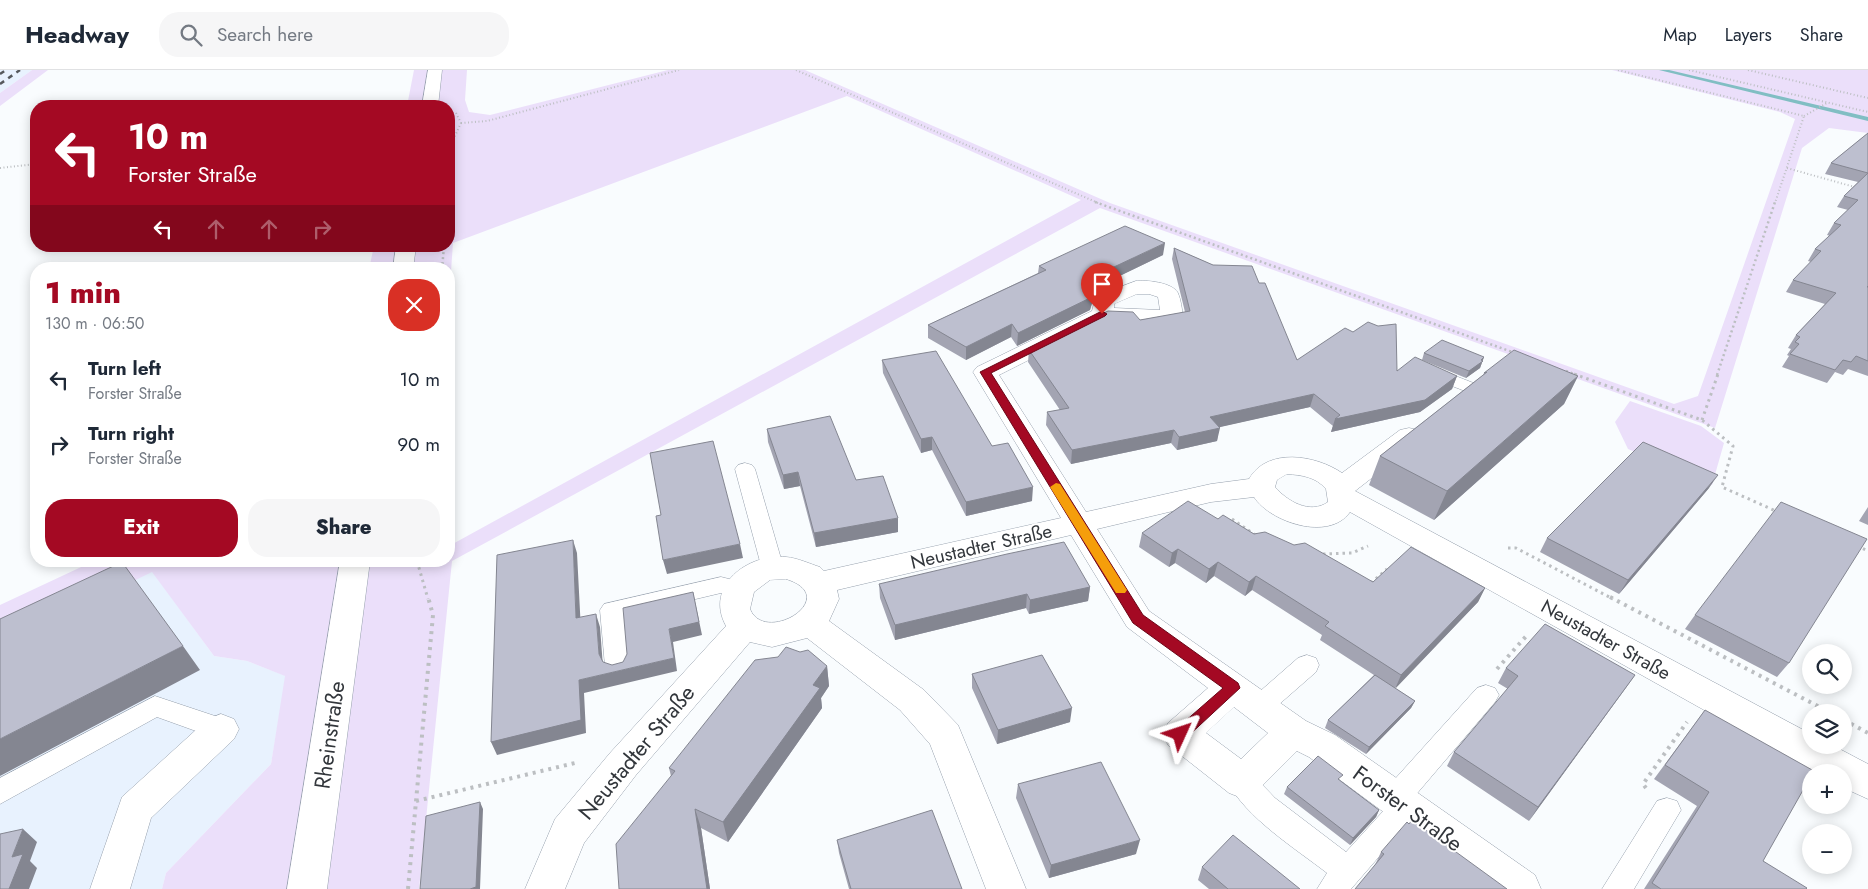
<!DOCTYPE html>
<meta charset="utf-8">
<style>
body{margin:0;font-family:Jost,sans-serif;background:#f6f6f7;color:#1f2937;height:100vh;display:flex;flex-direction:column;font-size:19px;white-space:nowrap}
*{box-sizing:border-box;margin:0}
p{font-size:16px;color:#747a83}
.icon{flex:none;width:28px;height:28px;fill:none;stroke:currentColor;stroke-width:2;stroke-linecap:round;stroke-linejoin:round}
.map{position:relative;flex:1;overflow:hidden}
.panel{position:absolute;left:30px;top:192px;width:425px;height:305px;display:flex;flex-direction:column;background:#fff;border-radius:20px;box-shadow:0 2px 12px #0003}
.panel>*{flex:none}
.hud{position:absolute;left:30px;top:30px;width:425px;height:152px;border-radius:20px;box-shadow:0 2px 12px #0003;background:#a40923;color:#fff;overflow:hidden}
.controls{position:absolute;left:1802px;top:574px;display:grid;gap:10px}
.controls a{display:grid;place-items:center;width:50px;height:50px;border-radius:50%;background:#fff;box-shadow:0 2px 12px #0003;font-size:25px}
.pin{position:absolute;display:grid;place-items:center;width:42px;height:42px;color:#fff;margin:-51px -21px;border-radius:50% 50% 50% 0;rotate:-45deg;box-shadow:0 0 5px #0007}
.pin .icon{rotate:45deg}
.me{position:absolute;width:55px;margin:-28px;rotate:48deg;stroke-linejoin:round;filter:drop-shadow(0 0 4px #0008)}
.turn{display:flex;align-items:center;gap:18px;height:105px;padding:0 15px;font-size:22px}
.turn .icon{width:65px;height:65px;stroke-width:2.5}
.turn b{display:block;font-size:35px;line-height:42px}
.lanes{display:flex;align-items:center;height:48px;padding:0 15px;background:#0003;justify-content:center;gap:25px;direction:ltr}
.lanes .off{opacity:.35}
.round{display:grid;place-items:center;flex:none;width:52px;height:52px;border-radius:20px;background:#f6f6f7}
.summary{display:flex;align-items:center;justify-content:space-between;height:85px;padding:0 15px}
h1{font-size:30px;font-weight:800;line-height:38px;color:#a40923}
.button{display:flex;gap:10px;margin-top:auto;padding:10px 15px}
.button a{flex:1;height:58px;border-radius:20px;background:#a40923;color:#fff;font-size:20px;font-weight:800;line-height:58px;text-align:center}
.button a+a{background:#f6f6f7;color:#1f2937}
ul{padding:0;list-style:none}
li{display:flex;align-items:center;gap:15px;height:65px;padding:0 15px}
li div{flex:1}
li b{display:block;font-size:19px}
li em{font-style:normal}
header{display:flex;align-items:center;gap:30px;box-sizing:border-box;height:70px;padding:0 25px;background:#fff;border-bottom:1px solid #e0e1e3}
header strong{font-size:24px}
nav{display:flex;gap:28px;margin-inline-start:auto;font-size:18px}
.search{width:350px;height:45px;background:#f6f6f7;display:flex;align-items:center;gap:12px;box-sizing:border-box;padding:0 18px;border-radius:20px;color:#747a83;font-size:19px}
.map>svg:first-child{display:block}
.built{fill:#e8f2fe}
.green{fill:#ebdffa}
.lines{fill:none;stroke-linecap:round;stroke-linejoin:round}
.stream{fill:#81bec3;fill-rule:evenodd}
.service-casing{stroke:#96a0ad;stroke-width:1}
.minor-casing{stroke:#96a0ad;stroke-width:1}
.secondary-casing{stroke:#96a0ad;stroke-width:1}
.path-far3{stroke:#bcbfc2;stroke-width:2;stroke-dasharray:1 2.5;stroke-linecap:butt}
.path-far2{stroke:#bcbfc2;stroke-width:2.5;stroke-dasharray:2 3;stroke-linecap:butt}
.path-far1{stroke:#bcbfc2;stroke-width:3;stroke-dasharray:2.5 4;stroke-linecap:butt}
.path{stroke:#bcbfc2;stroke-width:4;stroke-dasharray:3 5;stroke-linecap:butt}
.service{fill:#fff;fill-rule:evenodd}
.minor{fill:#fff;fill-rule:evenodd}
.secondary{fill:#fff;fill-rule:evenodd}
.rail{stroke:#55595d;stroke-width:2.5;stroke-dasharray:5 5;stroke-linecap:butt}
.wall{fill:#a3a4b2}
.shaded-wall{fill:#848691}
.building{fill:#bdbfcf;stroke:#848691}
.route{fill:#a40923;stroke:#6b0617}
.slow{fill:#f59e0b}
.labels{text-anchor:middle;stroke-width:4;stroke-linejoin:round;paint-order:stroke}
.street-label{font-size:19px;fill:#32363b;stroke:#fff}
.near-street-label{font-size:22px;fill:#32363b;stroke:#fff}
</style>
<header>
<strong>Headway</strong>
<div class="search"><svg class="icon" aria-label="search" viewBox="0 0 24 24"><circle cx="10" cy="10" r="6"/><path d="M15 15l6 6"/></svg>Search here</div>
<nav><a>Map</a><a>Layers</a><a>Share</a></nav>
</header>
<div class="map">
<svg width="1868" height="819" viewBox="0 0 1868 819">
<rect width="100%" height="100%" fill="#f9fcfe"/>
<path class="built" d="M 0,0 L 32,0 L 0,23 Z
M 152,501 L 214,586 L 247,591 L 286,606 L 271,694 L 166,803 L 162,819 L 0,819 L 0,576 Z"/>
<path class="green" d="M 32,0 L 48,0 L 0,36 L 0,23 Z
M 414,0 L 467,0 L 465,30 L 469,42 L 490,45 L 668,0 L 805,0 L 1110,133 L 1674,334 L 1698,326 L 1795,49 L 1780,42 L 1612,0 L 1868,0 L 1868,63 L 1829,58 L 1802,78 L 1715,358 L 1100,138 L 452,491 L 419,819 L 162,819 L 166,803 L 271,694 L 285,606 L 247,591 L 214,586 L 152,502 L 0,576 L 0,535 L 94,491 L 449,491 L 449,476 L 1081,130 L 847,26 L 453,173 L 449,230 L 449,199 L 369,199 L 374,176 L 449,176 L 449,36 L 407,36 Z
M 1630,331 L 1701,356 L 1724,373 L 1712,415 L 1628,379 L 1615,352 Z"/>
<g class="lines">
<path class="stream" d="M 1659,0 L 1669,0 L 1868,47 L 1868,51 Z"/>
<g class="service-casing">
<path id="service" d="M 1430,296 L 1476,314 L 1479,318 L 1476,322 L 1470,323 L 1424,305 L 1421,301 L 1424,297 Z
M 745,393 L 752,395 L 755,399 L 784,499 L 781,505 L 773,507 L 765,505 L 762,499 L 735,399 L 738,395 Z
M 721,507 L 745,513 L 748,519 L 745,525 L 737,527 L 721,523 L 624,546 L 629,596 L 626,603 L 617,606 L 608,603 L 605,596 L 600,540 L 604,534 Z
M 1307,585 L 1316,588 L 1319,595 L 1316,602 L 1268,644 L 1259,647 L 1250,644 L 1246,637 L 1250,630 L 1298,588 Z
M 1486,615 L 1495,618 L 1499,625 L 1495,632 L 1414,727 L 1419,736 L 1415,745 L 1351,819 L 1317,819 L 1327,803 C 1296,779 1245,747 1228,712 L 1232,704 L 1242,700 L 1252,704 L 1275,728 L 1346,782 L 1386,738 L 1381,729 L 1385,720 L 1477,618 Z
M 155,626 L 230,651 L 234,659 L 230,667 L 221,670 L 157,647 L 0,734 L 0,708 Z
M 1667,728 L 1677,731 L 1681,740 L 1634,819 L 1602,819 L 1657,731 Z"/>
</g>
<g class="minor-casing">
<path id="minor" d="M 1136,211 C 1146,210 1172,212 1178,223 C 1181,230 1182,239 1183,247 L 1180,252 L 1172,254 L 1106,251 L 999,305 L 1086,442 L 1211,414 L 1249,409 C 1267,377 1316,385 1342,403 L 1400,360 L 1409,358 L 1418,360 L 1422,366 L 1418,372 L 1355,421 L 1811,664 L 1811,675 L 1832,675 L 1868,694 L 1868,729 L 1844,718 L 1844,702 L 1815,702 L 1350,442 C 1329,472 1270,452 1254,427 L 1211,432 L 1097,459 L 1149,541 L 1306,651 L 1335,665 L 1535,805 L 1541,819 L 1488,819 L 1309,687 L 1297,681 L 1255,723 L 1242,728 L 1229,723 L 1168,675 L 1163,664 L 1168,653 L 1208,618 L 1127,557 L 1071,465 L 837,520 L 839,529 L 829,551 L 924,620 L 958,655 L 1026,819 L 986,819 L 930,674 L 900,640 L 807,568 L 772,577 L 750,572 L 636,705 L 584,773 L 565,819 L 525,819 L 555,749 L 610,683 L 726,556 C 704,516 748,483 786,487 C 798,488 810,494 820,497 L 824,501 L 1061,448 L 973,302 L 977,297 L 1092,241 L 1096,226 ZM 1137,224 L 1149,224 L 1158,227 L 1160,240 L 1114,238 L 1114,234 ZM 1287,404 C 1302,405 1316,407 1326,419 L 1328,432 C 1310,445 1287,431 1275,417 L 1277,410 ZM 786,509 C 844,527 765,576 750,539 L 754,522 L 770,510 ZM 1234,637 L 1268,663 L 1241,689 L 1206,663 Z
M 221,644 L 234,649 L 239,659 L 234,669 L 151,748 L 130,819 L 90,819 L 122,727 L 208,649 Z"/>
</g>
<g class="secondary-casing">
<path id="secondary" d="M 428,0 L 442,0 L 438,36 L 422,36 Z
M 396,176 L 416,176 L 413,199 L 393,199 Z
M 340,491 L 370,491 L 327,819 L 287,819 Z"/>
</g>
<path class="path-far3" d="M 796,0 L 1098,133
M 1618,0 L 1804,46 L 1775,133
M 1689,0 L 1868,42
M 1748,0 L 1868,28
M 456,43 L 461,53
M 1804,46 L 1827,33
M 461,53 L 487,51 L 679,0
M 0,98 L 36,94
M 1787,98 L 1858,118
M 449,122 L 454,68 L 461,53"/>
<path class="path-far2" d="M 1095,132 L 1515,283
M 442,199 L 444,176
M 1566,301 L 1577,305
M 1717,305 L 1775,132"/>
<path class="path-far1" d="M 1574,304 L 1702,350 L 1733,376 L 1722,417 L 1778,442
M 1702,350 L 1718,304
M 1232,449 L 1258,467
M 1857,476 L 1868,481
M 1508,478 L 1516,478 L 1613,529
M 1323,484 L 1352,483 L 1368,476
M 417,491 L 428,529
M 1371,513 L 1387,499"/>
<path class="path" d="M 1610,527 L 1829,642
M 1497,599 L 1528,564
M 1844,650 L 1868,663
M 1646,718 L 1643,714 L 1687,652
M 416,731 L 575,693
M 408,819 L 433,545 L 428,527"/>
<use href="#service" class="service"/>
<use href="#minor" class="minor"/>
<use href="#secondary" class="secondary"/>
<path class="rail" d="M 0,4 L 6,0
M 0,14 L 20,0"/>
</g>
<path class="wall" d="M 1868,63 L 1868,306 L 1848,299 L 1843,305 L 1835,302 L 1827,313 L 1782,297 L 1789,286 L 1787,285 L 1791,279 L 1788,278 L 1796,265 L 1825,234 L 1786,222 L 1793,210 L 1811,192 L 1808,191 L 1815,179 L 1830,166 L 1827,165 L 1834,153 L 1848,140 L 1837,137 L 1844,126 L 1858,112 L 1825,104 L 1831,93 Z
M 1174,178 L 1213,195 L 1259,213 L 1297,290 L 1457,306 L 1452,319 L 1420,342 L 1331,362 L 1333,356 L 1310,337 L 1219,357 L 1217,371 L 1177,380 L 1171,373 L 1071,394 L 1046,355 L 1047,342 L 1060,340 L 1028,292 L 1029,280 L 1140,250 L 1185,242 L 1172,189 Z
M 1163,185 L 1103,214 L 1102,222 L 1094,226 L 1090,240 L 1017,276 L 1011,267 L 966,290 L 928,268 L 928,255 L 1038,203 L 1039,196 Z
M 1424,283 L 1484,287 L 1480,298 L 1466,308 L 1422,290 Z
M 882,290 L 992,376 L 1032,431 L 966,446 L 932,380 L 921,383 L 883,303 Z
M 1484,303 L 1578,306 L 1564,334 L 1434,450 L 1369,415 L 1380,386 L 1483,305 Z
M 767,359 L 856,410 L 898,462 L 816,477 L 800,416 L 784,419 L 768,372 Z
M 1709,418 L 1619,524 L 1540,482 L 1547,468 Z
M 1868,437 L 1868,455 L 1859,451 Z
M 1218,449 L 1373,512 L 1485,518 L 1478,532 L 1395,618 L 1415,631 L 1411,638 L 1366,684 L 1325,658 L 1328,650 L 1374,605 L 1320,570 L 1322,565 L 1252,520 L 1245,526 L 1214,506 L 1206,513 L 1175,493 L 1169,497 L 1139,477 L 1142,463 Z
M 879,514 L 1090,517 L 1088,531 L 1029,544 L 1026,538 L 895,570 L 880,528 Z
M 1695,545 L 1789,593 L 1777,607 L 1685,559 Z
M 827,596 L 829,616 L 821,628 L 822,638 L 728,772 L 701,758 L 710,819 L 619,819 L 671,706 L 669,698 Z
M 1506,598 L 1635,605 L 1529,751 L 1447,696 L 1454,682 L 1508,619 L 1498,613 Z
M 972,604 L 1070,652 L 997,674 L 972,618 Z
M 1705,640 L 1763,791 L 1806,819 L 1644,819 L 1697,736 L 1654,709 Z
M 1340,711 L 1379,740 L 1376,747 L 1350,775 L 1284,724 L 1287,717 Z
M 1018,714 L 1136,784 L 1049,808 L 1016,728 Z
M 837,770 L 962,819 L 849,819 L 839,783 Z
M 1381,782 L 1507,819 L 1375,795 Z
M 1202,797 L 1300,819 L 1209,819 L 1198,810 Z"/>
<path class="shaded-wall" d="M 1165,173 L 1163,185 L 1103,214 L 1102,222 L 1094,226 L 1090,240 L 1017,276 L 1018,263 L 1096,213 L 1099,204 Z
M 1012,254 L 1011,267 L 966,290 L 966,277 Z
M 1484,287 L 1480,298 L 1466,308 L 1469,301 Z
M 1457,306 L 1452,319 L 1420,342 L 1331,362 L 1335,349 Z
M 1578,306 L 1564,334 L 1434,450 L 1447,421 Z
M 1314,324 L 1310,337 L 1207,360 L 1210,347 Z
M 1220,358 L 1217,371 L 1177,380 L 1179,367 Z
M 1174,360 L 1171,373 L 1071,394 L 1072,380 Z
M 932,367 L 932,380 L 921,383 L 921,369 Z
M 798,402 L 800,416 L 784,419 L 783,405 Z
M 1718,405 L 1709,418 L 1619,524 L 1628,510 Z
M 1033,417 L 1032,431 L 966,446 L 966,432 Z
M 898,448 L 898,462 L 816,477 L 814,463 Z
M 573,470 L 577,483 L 581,561 L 576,548 Z
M 740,474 L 743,488 L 667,504 L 663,490 Z
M 1178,479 L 1175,493 L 1169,497 L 1172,483 Z
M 1218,492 L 1214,506 L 1206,513 L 1209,499 Z
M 1256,506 L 1252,520 L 1245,526 L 1249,512 Z
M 1090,517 L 1088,531 L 1029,544 L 1030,530 Z
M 1485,518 L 1478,532 L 1395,619 L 1401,605 Z
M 693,522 L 702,565 L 673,572 L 677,601 L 584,623 L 586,663 L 497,685 L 491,672 L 579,610 L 674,588 L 669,559 Z
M 1027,524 L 1026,538 L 895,570 L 895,555 Z
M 596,544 L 600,557 L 603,597 L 599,584 Z
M 183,576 L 200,600 L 0,706 L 0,669 Z
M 827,596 L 829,616 L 821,628 L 822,638 L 728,772 L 723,752 L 813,615 Z
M 1635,605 L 1625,619 L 1529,751 L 1538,737 Z
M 1415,631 L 1411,638 L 1366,684 L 1369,677 Z
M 1072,638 L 1070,652 L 997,674 L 998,660 Z
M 480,732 L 483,739 L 480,819 L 470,819 Z
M 695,739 L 701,758 L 710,819 L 707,819 Z
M 1379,740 L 1376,747 L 1350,775 L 1353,768 Z
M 23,759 L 37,772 L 30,791 L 37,798 L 29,819 L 9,819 L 12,787 Z
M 1140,770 L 1136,784 L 1049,808 L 1051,795 Z"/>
<path class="building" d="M 1868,63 L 1868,216 L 1867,217 L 1868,217 L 1868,291 L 1856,286 L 1851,292 L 1843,290 L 1835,300 L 1790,284 L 1799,274 L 1795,272 L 1800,267 L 1796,265 L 1836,223 L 1793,210 L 1821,181 L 1815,179 L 1841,155 L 1834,153 L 1858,130 L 1844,126 L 1868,103 L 1831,93 Z
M 1125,156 L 1165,173 L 1099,204 L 1104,209 L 1096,213 L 1092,227 L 1018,263 L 1012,254 L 966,277 L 928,255 L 1046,200 L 1039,196 Z
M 1174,178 L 1213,195 L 1252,196 L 1259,213 L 1265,213 L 1297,290 L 1345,258 L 1353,262 L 1368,252 L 1378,256 L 1396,254 L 1397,301 L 1415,287 L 1457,306 L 1425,330 L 1335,349 L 1340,345 L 1314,324 L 1210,347 L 1220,358 L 1179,367 L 1174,360 L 1072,380 L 1047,342 L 1069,338 L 1029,280 L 1108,241 L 1133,242 L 1140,250 L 1190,241 Z
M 1442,270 L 1484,287 L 1481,290 L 1483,291 L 1469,301 L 1424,283 Z
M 1514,280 L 1578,306 L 1447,421 L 1380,386 L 1487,302 L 1484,303 Z
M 936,281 L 992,376 L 1008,373 L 1033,417 L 966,432 L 932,367 L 921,369 L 882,290 Z
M 830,346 L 856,410 L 883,406 L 898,448 L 814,463 L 798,402 L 783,405 L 767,359 Z
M 713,371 L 740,474 L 663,490 L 656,446 L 661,445 L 650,383 Z
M 1643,372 L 1718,405 L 1628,510 L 1547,468 Z
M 1188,431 L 1218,449 L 1223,445 L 1254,464 L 1265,462 L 1294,475 L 1305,473 L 1373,512 L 1411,477 L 1485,518 L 1401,605 L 1325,556 L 1329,552 L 1256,506 L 1249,512 L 1218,492 L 1209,499 L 1178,479 L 1172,483 L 1142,463 Z
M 1781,432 L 1867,469 L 1789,593 L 1695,545 Z
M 573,470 L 576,548 L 596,544 L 599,584 L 603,592 L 612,595 L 623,592 L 627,584 L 623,538 L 693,522 L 699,552 L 669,559 L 674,588 L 579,610 L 581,650 L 491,672 L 497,485 Z
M 1064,472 L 1090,517 L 1030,530 L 1027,524 L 895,555 L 879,514 L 1007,484 Z
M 122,492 L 183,576 L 0,669 L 0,549 Z
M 1545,554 L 1635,605 L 1538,737 L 1454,682 L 1518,606 L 1506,598 Z
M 786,577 L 800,582 L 808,580 L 827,596 L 813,615 L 820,618 L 723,752 L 695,739 L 707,819 L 619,819 L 616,774 L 675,701 L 669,698 L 755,590 L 778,587 Z
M 1042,585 L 1072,638 L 998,660 L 972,604 Z
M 1375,605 L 1415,631 L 1369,677 L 1328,650 Z
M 1705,640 L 1814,701 L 1813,702 L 1811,702 L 1811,706 L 1763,791 L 1807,818 L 1806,819 L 1661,819 L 1652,813 L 1709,722 L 1665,695 Z
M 1318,686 L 1343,705 L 1338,709 L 1379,740 L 1353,768 L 1287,717 Z
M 1101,692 L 1140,770 L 1051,795 L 1018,714 Z
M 480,732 L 476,817 L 470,819 L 420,819 L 426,746 Z
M 932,740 L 962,819 L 851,819 L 837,770 Z
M 1412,750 L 1507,819 L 1355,819 L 1384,784 L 1381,782 L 1407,752 L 1409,754 Z
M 23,759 L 12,787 L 23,784 L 9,819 L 0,819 L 0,764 Z
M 1233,765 L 1300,819 L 1228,819 L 1202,797 Z"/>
<path class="route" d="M 1102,241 L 1107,244 L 1105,246 L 991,303 L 1143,545 L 1238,613 L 1240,618 L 1186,668 L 1180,670 L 1175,668 L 1173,664 L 1175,660 L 1223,618 L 1133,553 L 980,302 Z"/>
<path class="slow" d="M 1056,413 L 1060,414 L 1125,517 L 1127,520 L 1125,523 L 1116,523 L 1050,417 Z"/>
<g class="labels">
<g class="street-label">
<text transform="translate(981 476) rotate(-13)" y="7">Neustadter Straße</text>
<text transform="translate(1606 569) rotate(29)" y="7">Neustadter Straße</text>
</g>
<g class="near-street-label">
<text transform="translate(329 665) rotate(-82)" y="8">Rheinstraße</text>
<text transform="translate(636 682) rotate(-50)" y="8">Neustadter Straße</text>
<text transform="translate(1408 738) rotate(36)" y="8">Forster Straße</text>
</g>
</g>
</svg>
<div class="controls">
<a><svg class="icon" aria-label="search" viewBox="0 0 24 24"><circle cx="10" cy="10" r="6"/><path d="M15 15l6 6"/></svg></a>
<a><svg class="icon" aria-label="layers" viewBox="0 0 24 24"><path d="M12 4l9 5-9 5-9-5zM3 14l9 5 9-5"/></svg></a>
<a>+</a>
<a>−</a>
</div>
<div class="pin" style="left:1102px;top:244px;background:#d93025"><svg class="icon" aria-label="arrive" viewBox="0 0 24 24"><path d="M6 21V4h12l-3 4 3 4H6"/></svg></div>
<svg class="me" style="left:1180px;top:664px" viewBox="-20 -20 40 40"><path d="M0-17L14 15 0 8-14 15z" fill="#a40923" stroke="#fff" stroke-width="4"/></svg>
<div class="hud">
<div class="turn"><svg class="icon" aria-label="left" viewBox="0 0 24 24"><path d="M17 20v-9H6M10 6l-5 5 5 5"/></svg><div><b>10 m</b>Forster Straße</div></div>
<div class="lanes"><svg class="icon" aria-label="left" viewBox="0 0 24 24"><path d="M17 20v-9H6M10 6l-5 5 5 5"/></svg><svg class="icon off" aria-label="ahead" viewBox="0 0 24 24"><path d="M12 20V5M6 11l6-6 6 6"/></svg><svg class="icon off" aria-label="ahead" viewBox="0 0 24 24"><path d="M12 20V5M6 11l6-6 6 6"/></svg><svg class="icon off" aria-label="right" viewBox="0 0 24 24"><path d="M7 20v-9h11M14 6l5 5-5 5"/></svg></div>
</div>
<section class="panel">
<div class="summary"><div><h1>1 min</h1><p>130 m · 06:50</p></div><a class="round" style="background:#d93025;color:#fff"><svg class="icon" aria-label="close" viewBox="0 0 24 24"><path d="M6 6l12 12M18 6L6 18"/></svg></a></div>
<ul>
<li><svg class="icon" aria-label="left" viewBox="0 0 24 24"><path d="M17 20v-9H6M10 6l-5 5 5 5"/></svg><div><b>Turn left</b><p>Forster Straße</p></div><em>10 m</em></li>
<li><svg class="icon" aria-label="right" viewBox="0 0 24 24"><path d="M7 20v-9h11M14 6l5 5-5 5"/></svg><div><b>Turn right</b><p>Forster Straße</p></div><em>90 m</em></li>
</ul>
<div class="button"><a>Exit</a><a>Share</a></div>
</section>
</div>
